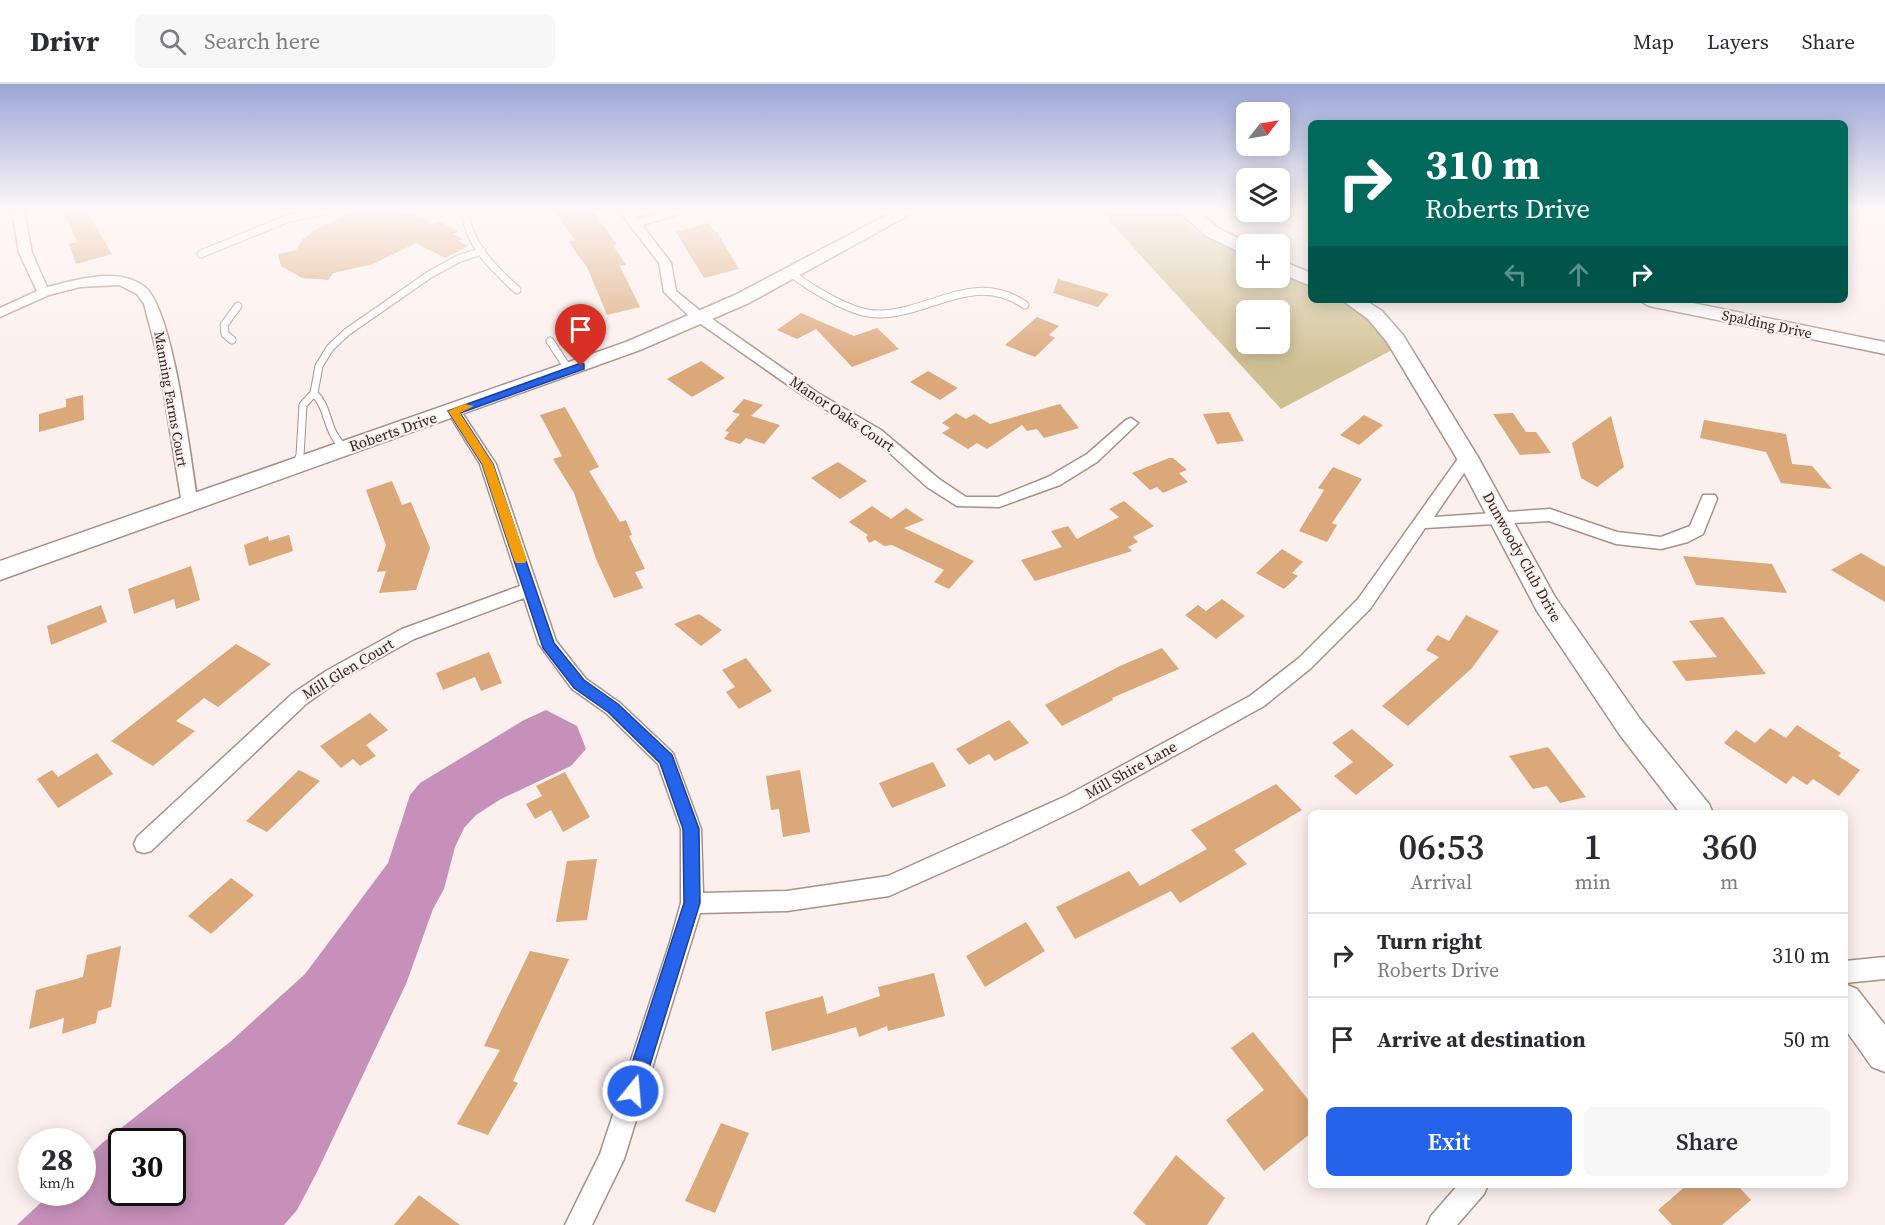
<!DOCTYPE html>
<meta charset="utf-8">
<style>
body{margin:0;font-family:"Source Serif 4",serif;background:#f7f7f7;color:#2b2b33;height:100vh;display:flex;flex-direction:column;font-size:22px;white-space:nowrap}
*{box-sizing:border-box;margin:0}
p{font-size:20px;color:#7c7c81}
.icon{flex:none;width:33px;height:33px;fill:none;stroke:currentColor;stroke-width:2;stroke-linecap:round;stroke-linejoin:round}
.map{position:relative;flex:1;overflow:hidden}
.panel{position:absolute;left:1308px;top:726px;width:540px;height:378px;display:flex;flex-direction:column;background:#fff;border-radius:9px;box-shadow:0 3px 15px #0003}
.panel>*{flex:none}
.hud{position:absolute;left:1308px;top:36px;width:540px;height:183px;border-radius:9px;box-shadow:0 3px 15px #0003;background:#00695c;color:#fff;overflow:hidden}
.needle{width:39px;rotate:59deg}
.buttons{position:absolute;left:1236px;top:18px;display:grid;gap:12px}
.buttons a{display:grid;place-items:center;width:54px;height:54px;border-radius:9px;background:#fff;box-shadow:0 3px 15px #0003;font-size:30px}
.speed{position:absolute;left:18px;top:1044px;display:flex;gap:12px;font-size:30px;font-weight:700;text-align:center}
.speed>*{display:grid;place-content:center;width:78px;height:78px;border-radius:50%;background:#fff;box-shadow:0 3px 15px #0003;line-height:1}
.speed small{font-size:15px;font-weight:400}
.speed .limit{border:3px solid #111;border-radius:9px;background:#fff;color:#111}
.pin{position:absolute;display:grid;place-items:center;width:51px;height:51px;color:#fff;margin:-62px -26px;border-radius:50% 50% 50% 0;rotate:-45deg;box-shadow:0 0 6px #0007}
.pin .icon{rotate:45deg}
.me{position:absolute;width:66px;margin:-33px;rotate:17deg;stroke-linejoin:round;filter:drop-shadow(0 0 4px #0008)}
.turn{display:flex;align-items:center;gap:21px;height:126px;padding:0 18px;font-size:27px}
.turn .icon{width:78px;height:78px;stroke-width:2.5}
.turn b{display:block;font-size:42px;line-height:51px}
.lanes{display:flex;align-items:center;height:57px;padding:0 18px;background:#0003;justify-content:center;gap:30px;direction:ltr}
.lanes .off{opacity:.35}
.eta{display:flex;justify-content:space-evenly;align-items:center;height:102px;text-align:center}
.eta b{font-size:36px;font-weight:600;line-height:42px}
.cta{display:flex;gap:12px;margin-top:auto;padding:12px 18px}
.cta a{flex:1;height:69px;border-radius:9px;background:#2563eb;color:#fff;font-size:24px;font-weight:600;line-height:69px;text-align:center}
.cta a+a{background:#f7f7f7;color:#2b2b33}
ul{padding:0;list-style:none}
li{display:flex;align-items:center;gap:18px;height:84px;padding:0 18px;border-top:2px solid #e1e1e2}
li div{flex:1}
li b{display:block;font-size:22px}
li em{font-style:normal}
header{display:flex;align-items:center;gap:36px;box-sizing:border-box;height:84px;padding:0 30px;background:#fff;border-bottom:2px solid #e1e1e2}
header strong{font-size:28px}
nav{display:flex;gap:33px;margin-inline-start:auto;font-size:21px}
.search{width:420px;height:54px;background:#f7f7f7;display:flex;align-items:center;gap:15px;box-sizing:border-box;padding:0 21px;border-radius:9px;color:#7c7c81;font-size:22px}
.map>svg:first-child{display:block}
.green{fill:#cfc091;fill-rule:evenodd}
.water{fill:#c690ba;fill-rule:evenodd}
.building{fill:#dba879}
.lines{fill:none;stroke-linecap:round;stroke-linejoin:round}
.lane-far1-casing{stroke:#a98f89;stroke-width:9}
.lane-casing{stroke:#a98f89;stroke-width:12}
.street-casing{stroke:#a98f89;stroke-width:3}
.secondary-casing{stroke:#a98f89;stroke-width:3}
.lane-far1{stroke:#fff;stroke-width:7}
.lane{stroke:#fff;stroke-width:9}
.street{fill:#fff;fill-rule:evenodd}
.secondary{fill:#fff;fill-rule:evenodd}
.route{fill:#2563eb;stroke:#184099;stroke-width:1.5}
.slow{fill:#f59e0b}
.labels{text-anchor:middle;stroke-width:4.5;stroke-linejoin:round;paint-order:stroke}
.far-street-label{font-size:14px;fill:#2f2522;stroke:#fcf0ee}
.street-label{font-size:15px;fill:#2f2522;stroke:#fcf0ee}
</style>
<header>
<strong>Drivr</strong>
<div class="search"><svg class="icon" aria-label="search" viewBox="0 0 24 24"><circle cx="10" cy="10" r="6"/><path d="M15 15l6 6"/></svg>Search here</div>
<nav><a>Map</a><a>Layers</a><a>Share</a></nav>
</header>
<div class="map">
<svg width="1885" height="1141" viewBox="0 0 1885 1141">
<rect width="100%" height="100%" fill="#fcf0ee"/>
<path class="green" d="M 1104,127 L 1177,127 C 1189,149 1224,162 1246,172 L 1246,194 L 1280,194 L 1280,187 L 1311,201 L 1311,216 C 1320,216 1332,214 1340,216 C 1362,223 1379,250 1392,266 L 1281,325 L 1111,139 ZM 1246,226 L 1280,226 L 1280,260 L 1246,260 Z"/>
<path class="water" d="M 546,626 L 577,642 L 586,665 L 571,682 L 501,715 L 476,731 L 464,744 L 455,763 L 444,805 L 433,825 L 406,900 L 317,1088 L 297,1126 L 284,1141 L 17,1141 L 51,1109 L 82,1108 L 83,1078 L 101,1060 L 230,958 L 305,890 L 388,779 L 410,711 L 420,699 L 524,636 ZM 122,1058 L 172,1058 L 172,1108 L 122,1108 Z"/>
<path class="building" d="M 63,127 L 87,127 L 112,170 L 76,180 L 69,160 L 77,158 Z
M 354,127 L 405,127 L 433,140 L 438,137 L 459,147 L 453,150 L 463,155 L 458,157 L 468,162 L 445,174 L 416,159 L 373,180 L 333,189 L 328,196 L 302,194 L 281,182 L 278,170 L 296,166 L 303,155 L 315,146 Z
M 554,127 L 592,127 L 617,160 L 613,161 L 626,181 L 620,182 L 640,223 L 607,231 L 588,185 L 569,158 L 575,156 Z
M 708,139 L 718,150 L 739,185 L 704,194 L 676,148 Z
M 1058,195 L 1109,210 L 1098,223 L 1053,209 Z
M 801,229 L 854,252 L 877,244 L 899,265 L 852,283 L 816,245 L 797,255 L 777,246 Z
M 1037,233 L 1059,242 L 1049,251 L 1055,254 L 1035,273 L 1005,261 Z
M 701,277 L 725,294 L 692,313 L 667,295 Z
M 928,287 L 958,304 L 940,316 L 910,298 Z
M 83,311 L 84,336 L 39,348 L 39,330 L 66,323 L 66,315 Z
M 744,315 L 763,321 L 751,332 L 780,341 L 764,360 L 746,354 L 740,360 L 724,355 L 729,348 L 725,347 L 740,330 L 732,328 Z
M 1060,320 L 1079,344 L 1044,354 L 1037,345 L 1027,347 L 1022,341 L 987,365 L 977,359 L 968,365 L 942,349 L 950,344 L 942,339 L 956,329 L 966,335 L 974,330 L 990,340 Z
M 565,323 L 599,383 L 589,387 L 620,438 L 626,436 L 632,451 L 629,452 L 645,485 L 635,488 L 643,504 L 614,514 L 596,475 L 574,409 L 553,375 L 562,372 L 540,331 Z
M 1229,328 L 1244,357 L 1217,360 L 1203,330 Z
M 1513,329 L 1526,348 L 1536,348 L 1551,369 L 1520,371 L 1493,330 Z
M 1364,331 L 1383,341 L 1359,361 L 1340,351 Z
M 1611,332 L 1624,383 L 1597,403 L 1581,394 L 1572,359 Z
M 1704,336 L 1786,350 L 1792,380 L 1812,382 L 1832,405 L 1781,399 L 1766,368 L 1700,354 Z
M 1169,374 L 1173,374 L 1187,386 L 1179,389 L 1188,398 L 1163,409 L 1157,403 L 1150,406 L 1132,389 Z
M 838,378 L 867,397 L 840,415 L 811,394 Z
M 1333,383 L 1362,395 L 1332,439 L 1337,441 L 1327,458 L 1299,447 L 1324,406 L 1318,404 Z
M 392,397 L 402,421 L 411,418 L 430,464 L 416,506 L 379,509 L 386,487 L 377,488 L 386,461 L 366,406 Z
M 1124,417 L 1154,442 L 1133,453 L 1138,458 L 1128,463 L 1132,467 L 1035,497 L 1021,476 L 1062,463 L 1051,447 L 1068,442 L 1077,455 L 1119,433 L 1109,425 Z
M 872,422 L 891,435 L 906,424 L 924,436 L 904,444 L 974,477 L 949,505 L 934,498 L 944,486 L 892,461 L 884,462 L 875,456 L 869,459 L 866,453 L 868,451 L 849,438 Z
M 289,451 L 293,467 L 249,482 L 244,461 L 268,452 L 269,457 Z
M 1282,465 L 1303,478 L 1292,489 L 1298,492 L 1284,505 L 1256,489 Z
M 1861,469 L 1885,483 L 1885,518 L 1831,486 Z
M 1683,472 L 1772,480 L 1787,509 L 1696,501 Z
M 191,482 L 200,516 L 176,525 L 174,515 L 134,530 L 128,505 Z
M 1222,515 L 1245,532 L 1216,555 L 1185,531 L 1198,521 L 1206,527 Z
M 101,521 L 107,538 L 51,561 L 47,542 Z
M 699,530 L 722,546 L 701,562 L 674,540 Z
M 1466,531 L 1499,547 L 1472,584 L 1408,642 L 1382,622 L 1439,573 L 1426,566 L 1437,551 L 1449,557 Z
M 1723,533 L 1766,590 L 1686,597 L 1672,577 L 1717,573 L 1689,537 Z
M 236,560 L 271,580 L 218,623 L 204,614 L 176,637 L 195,647 L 153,682 L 111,657 Z
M 1162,564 L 1179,585 L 1112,614 L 1113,616 L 1062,642 L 1045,621 L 1120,582 Z
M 489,568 L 502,599 L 481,607 L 475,593 L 443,606 L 436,589 Z
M 746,574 L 772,607 L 739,625 L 726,608 L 735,603 L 722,586 Z
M 370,629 L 388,646 L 366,661 L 376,672 L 360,682 L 353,675 L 341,684 L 320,662 Z
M 1009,636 L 1029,659 L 995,677 L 989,670 L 969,681 L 956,665 Z
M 1797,641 L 1841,669 L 1838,672 L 1860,686 L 1839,712 L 1813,695 L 1807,701 L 1793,692 L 1786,700 L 1724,659 L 1736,646 L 1755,659 L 1770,644 L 1786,654 Z
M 1352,645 L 1394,681 L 1356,711 L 1334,692 L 1353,678 L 1332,659 Z
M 1548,663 L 1586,713 L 1560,719 L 1547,702 L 1533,705 L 1509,672 Z
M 97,669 L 113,690 L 58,724 L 37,695 L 52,686 L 58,693 Z
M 933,678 L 946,702 L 892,724 L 879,699 Z
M 299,686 L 320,697 L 267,748 L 246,737 Z
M 800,686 L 810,748 L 783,753 L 779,725 L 771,726 L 766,692 Z
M 565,688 L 590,733 L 563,748 L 551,726 L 535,735 L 526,720 L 542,712 L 536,702 Z
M 1276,700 L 1302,726 L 1234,766 L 1247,780 L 1180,819 L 1171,807 L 1075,855 L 1056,823 L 1129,787 L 1140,802 L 1207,765 L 1191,746 Z
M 597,775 L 587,836 L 556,838 L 567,777 Z
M 231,794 L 254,811 L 211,850 L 188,832 Z
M 1026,838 L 1045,867 L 985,903 L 966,872 Z
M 121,862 L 111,923 L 98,927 L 96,939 L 62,950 L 64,934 L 29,945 L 36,906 L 83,893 L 87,871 Z
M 530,867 L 569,875 L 513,997 L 518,999 L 488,1051 L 457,1040 L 500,966 L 484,962 Z
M 934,889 L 945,932 L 888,947 L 887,942 L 859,953 L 856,943 L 772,967 L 765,928 L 823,912 L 827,930 L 880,912 L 878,903 Z
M 1253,948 L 1311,1019 L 1311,1049 L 1264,1087 L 1226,1036 L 1264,1006 L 1231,964 Z
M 721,1039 L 749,1049 L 715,1129 L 685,1117 Z
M 1176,1071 L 1225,1114 L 1207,1141 L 1146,1141 L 1133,1129 Z
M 1687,1101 L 1737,1101 L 1751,1116 L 1722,1141 L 1672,1141 L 1658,1126 Z
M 419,1111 L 460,1141 L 394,1141 Z"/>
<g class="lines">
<g class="lane-far1-casing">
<path id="lane-far1" d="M 465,127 C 468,160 493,184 517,206
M 201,170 L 289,134 L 323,127
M 792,190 C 812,205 853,231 879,230 C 932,229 974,186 1025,221
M 232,256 L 225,250 L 224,241 L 238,222
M 550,257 L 569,286
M 314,309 C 330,325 325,347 345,365
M 296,381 L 300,371 L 303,321 L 314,309 L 319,282 L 330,264 L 347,248 L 429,191 L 458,175 L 482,167"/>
</g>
<g class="lane-casing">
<path id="lane" d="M 295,383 L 296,380"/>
</g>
<g class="street-casing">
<path id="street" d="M 12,127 L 24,127 L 32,169 L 47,203 C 76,196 119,182 145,203 C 174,227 191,379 198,420 L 196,424 L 190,425 L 182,420 L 158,273 L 144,220 L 137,210 L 119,201 L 80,203 L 49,211 L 0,233 L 0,224 L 37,207 L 19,169 Z
M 619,127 L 631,127 L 637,135 L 667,127 L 685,127 L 683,129 L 642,141 L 671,179 L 676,207 L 698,225 L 818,309 L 881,346 L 939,395 L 966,413 L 998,413 L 1048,393 L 1087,370 L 1126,336 L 1131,334 L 1138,339 L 1097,378 L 1060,401 L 999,423 L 957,422 L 927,403 L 871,352 L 808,315 L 688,231 L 664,208 L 659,179 Z
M 454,322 L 459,324 L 496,380 L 556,557 L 586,595 L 620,619 L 673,669 L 701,745 L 703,809 L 787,807 L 888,792 L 1066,712 L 1250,612 L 1299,574 L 1358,515 L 1462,369 L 1467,368 L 1475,373 L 1434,433 L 1550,425 L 1617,448 L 1661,453 L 1690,442 L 1703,411 L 1715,411 L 1717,415 L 1703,450 L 1688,458 L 1661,465 L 1616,460 L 1549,437 L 1425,444 L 1370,525 L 1311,584 L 1264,622 L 1080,724 L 1004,761 L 889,812 L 787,827 L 700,829 L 624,1075 L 592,1141 L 565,1141 L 600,1070 L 670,858 L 681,819 L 681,745 L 658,680 L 606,629 L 572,605 L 539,560 L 524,514 L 414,555 L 338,597 L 306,620 L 151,767 L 144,769 L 137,767 L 134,760 L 137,753 L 292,610 L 326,587 L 402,545 L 520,502 L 480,380 L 447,327 Z
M 1885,873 L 1885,895 L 1845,899 L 1845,877 Z
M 1458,1101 L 1488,1101 L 1484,1110 L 1457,1141 L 1427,1141 L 1431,1132 Z"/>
</g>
<g class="secondary-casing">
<path id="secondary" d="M 894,127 L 916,127 L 749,219 L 640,266 L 0,496 L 0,477 L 626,258 L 735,211 Z
M 1178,127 L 1197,127 L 1218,144 L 1250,160 L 1246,160 L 1246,171 L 1206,152 Z
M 1280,176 L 1311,189 L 1311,202 L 1280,189 Z
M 1342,216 L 1365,216 L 1382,227 L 1403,251 L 1478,373 L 1555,513 L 1640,635 L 1709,720 L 1713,729 L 1680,729 L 1620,651 L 1537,527 L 1456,373 L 1387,258 L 1368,235 Z
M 1639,216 L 1678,216 L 1885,258 L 1885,270 L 1649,222 Z
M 1845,900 L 1857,905 L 1885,941 L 1885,988 L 1872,983 L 1845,945 Z"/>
</g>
<use href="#lane-far1" class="lane-far1"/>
<use href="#lane" class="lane"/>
<use href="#street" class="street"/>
<use href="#secondary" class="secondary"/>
</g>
<linearGradient id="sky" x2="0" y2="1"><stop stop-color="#9aa6d6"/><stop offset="0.44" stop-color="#fef8f7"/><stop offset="1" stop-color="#fef8f7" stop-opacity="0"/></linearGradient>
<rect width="1885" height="286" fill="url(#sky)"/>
<path class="route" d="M 581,279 L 584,280 L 584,285 L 460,329 L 493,380 L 554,559 L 584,596 L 618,620 L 672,671 L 699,745 L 700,819 L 642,1007 L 639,1014 L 633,1016 L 626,1014 L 623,1007 L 684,819 L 683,745 L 660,679 L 608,628 L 574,604 L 543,564 L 482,380 L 448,327 Z"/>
<path class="slow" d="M 464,320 L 474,322 L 460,329 L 493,380 L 527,476 L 525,479 L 516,479 L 514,476 L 482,380 L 448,327 Z"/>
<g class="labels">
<g class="far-street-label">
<text transform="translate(1767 240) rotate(12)" y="5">Spalding Drive</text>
<text transform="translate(171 315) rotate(80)" y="5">Manning Farms Court</text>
</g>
<g class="street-label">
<text transform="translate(842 330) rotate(34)" y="5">Manor Oaks Court</text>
<text transform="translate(393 348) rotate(-19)" y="5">Roberts Drive</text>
<text transform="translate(1522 473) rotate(61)" y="5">Dunwoody Club Drive</text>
<text transform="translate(348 585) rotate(-31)" y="5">Mill Glen Court</text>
<text transform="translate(1131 686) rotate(-29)" y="5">Mill Shire Lane</text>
</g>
</g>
</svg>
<div class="buttons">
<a><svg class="needle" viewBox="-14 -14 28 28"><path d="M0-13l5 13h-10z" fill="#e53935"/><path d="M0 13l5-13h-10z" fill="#7c7c81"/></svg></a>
<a><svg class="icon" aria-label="layers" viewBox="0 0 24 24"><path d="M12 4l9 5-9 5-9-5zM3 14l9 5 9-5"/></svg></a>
<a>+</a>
<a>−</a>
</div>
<div class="speed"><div>28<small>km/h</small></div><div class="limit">30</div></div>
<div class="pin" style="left:581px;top:282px;background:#d93025"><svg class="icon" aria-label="arrive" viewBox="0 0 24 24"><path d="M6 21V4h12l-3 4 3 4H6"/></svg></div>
<svg class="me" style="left:633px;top:1007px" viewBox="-20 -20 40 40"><circle r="17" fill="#2563eb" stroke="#fff" stroke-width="3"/><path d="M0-11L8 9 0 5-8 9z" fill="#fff"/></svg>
<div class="hud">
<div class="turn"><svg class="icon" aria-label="right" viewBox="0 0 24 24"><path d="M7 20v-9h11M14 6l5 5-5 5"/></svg><div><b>310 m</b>Roberts Drive</div></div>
<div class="lanes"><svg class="icon off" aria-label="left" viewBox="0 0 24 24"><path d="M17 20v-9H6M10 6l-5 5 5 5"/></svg><svg class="icon off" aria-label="ahead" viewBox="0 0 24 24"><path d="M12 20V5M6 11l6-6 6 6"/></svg><svg class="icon" aria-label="right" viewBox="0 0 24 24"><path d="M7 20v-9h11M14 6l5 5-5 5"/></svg></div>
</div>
<section class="panel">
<div class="eta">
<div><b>06:53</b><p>Arrival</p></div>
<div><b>1</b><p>min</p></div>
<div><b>360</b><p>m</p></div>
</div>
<ul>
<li><svg class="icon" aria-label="right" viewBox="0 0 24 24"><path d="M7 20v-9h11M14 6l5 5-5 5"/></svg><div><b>Turn right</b><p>Roberts Drive</p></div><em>310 m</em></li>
<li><svg class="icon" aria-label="arrive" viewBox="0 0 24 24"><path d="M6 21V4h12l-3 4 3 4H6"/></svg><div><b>Arrive at destination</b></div><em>50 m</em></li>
</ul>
<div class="cta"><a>Exit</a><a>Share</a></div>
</section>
</div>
